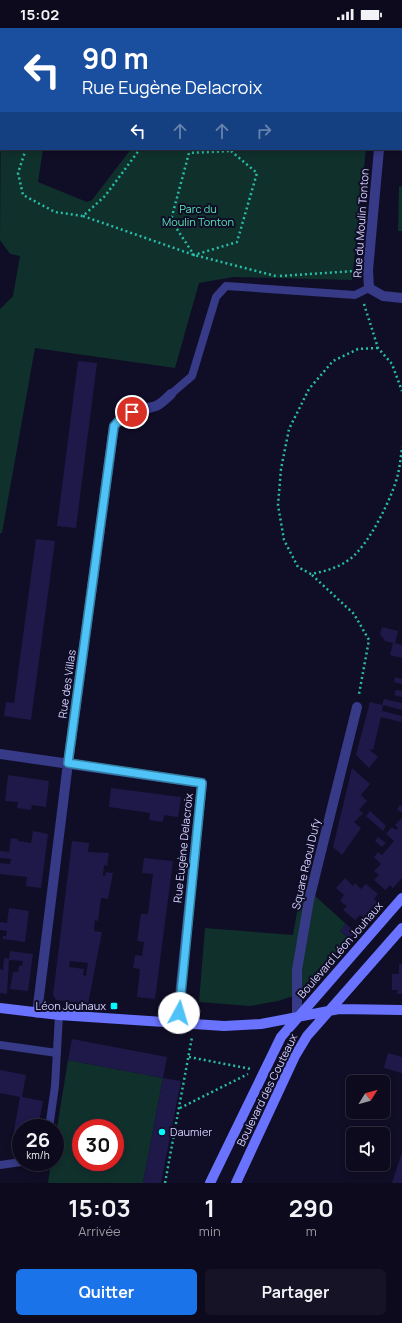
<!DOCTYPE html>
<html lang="fr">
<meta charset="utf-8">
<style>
body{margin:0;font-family:Manrope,sans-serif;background:#151325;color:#f1f3f6;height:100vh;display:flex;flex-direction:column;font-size:15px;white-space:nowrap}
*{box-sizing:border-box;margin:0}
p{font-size:13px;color:#9a9aa3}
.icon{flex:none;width:22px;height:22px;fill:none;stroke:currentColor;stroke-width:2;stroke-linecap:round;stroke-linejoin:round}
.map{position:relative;height:1155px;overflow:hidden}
.sheet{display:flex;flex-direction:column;background:#0c0a1c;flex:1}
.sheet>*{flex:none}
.banner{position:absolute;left:0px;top:0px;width:402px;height:122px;box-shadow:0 2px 6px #0003,0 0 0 1px #2c2b3b;background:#1a4fa0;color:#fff;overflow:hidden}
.needle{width:26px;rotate:53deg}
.buttons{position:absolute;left:346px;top:1047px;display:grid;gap:8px}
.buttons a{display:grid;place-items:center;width:44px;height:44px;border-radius:6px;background:#0c0a1c;box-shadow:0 2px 6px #0003,0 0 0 1px #2c2b3b;font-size:20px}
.speed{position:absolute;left:12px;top:1091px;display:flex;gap:8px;font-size:20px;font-weight:700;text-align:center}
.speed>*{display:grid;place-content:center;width:52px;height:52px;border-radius:50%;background:#0c0a1c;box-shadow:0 2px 6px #0003,0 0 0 1px #2c2b3b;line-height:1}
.speed small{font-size:10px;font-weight:400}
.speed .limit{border:6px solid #d22;background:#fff;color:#111}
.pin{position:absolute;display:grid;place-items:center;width:34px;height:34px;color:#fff;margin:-17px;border:2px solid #fff;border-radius:50%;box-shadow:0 1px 4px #0007}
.me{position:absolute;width:44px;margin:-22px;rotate:6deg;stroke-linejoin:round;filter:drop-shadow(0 0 3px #0008)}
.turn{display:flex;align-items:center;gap:14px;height:84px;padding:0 16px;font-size:18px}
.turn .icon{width:52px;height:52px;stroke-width:2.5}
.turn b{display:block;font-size:28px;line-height:34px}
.lanes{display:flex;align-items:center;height:38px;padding:0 16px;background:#0003;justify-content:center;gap:20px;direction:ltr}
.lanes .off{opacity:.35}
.eta{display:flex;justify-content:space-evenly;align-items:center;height:68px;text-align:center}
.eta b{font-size:24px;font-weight:700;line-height:28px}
.primary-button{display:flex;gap:8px;margin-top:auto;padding:8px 16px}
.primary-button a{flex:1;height:46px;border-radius:6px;background:#1a73e8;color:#fff;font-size:16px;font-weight:700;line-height:46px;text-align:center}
.primary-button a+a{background:#151325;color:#f1f3f6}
.status{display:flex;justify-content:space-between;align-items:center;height:28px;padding:0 20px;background:#0c0a1c;direction:ltr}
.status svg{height:11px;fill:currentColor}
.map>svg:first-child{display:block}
.green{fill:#10302c;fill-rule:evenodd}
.building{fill:#1e1948;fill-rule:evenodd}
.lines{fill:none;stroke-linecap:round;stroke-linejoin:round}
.path{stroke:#28bda7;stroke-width:2.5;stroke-dasharray:2 3;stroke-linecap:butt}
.lane{stroke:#363a87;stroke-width:8}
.street{stroke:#363a87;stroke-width:10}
.secondary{stroke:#6973ff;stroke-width:10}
.route-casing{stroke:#337fa1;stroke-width:10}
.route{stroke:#4fc3f7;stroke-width:7}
.poi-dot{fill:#00fafd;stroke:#100d26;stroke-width:1.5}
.labels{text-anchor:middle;stroke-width:4;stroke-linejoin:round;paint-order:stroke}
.park-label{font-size:11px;fill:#58e6b6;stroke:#100d26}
.street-label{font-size:11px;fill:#d4d2ff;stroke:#100d26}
.poi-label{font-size:11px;fill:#d4d2ff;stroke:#100d26;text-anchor:end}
</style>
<div class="status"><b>15:02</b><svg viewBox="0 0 49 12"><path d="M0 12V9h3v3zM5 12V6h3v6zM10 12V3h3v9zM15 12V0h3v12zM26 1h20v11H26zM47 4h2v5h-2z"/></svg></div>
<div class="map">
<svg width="402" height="1155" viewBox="0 0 402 1155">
<rect width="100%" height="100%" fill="#100d26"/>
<path class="green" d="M 1,62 L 1,121 L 43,121 L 38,154 L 87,174 L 92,172 L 131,121 L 366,121 L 352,252 L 233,249 L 199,255 L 175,340 L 35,320 L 2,505 L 0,505 L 0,281 L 13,268 L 20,228 L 10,226 L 0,212 Z
M 399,158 L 402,159 L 402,203 L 398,203 Z
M 302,856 L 346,896 L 340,903 L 349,911 L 296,967 L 278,973 L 250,978 L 199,974 L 205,900 L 293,907 Z
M 68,1032 L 163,1050 L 143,1155 L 48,1155 L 51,1134 L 55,1134 L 55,1112 ZM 81,1100 L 115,1100 L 115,1134 L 81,1134 Z"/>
<path class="building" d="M 78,333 L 97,335 L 76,500 L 57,498 Z
M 36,511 L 55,513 L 31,692 L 4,688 L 6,674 L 14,675 Z
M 382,599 L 398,603 L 395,615 L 402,617 L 402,630 L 390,627 L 393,615 L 385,613 L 380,606 Z
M 395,649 L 402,651 L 402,656 L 394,654 Z
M 396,662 L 402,663 L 402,669 L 394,667 Z
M 384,671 L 402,675 L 402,682 L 383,677 L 382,683 L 402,688 L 401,694 L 381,689 L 373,722 L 369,721 L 378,729 L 369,740 L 356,727 L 370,674 L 382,677 Z
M 352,740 L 370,756 L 361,767 L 367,773 L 359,782 L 363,785 L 354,794 L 361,800 L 342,827 L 333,819 Z
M 8,747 L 49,753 L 46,779 L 32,777 L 31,782 L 17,780 L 18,774 L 5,773 Z
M 111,760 L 181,769 L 178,789 L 164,787 L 163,794 L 149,792 L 150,785 L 109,779 Z
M 400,777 L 402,779 L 402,785 L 397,781 Z
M 370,783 L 386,798 L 383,803 L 366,788 Z
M 402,790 L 402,850 L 393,860 L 390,857 L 385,862 L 374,852 L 379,847 L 374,843 L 381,836 L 374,829 L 378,824 L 382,827 L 394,813 L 386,806 L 392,799 L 396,802 L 398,800 L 395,797 Z
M 33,803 L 48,806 L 41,860 L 26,858 L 27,849 L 0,846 L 0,835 L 10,836 L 11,831 L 0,830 L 0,823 L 9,824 L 11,810 L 18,811 L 18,813 L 31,815 Z
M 378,809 L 386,815 L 382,819 L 375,813 Z
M 72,813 L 89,815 L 88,824 L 109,825 L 107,838 L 104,837 L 103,848 L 105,848 L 106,844 L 113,845 L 108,871 L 101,870 L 98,893 L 95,892 L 94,903 L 102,904 L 88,976 L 56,972 L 53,967 ZM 70,933 L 88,935 L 86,948 L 83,947 L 84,941 L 69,939 Z
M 144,830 L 173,833 L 155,971 L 137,969 L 140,941 L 133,940 L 135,927 L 142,928 L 144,914 L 137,913 L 141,886 L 148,886 L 153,846 L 142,845 Z
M 345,850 L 353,858 L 355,855 L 361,861 L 366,856 L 378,866 L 374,871 L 377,874 L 363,890 L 360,887 L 355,892 L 343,882 L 347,878 L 340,873 L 344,867 L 336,860 Z
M 9,880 L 29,883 L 25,914 L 3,911 L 3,908 L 6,908 L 7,903 L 0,902 L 0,894 L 7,895 Z
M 346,896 L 356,904 L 349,911 L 340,903 Z
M 10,923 L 33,926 L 28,963 L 10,961 L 13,944 L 18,944 L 19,938 L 22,938 L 23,933 L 9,932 L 7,966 L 0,965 L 0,941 L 3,942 L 4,930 L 9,931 Z
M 399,936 L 402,936 L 402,966 L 397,966 L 398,962 L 392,962 L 392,946 L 399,946 Z
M 72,1011 L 167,1029 L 163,1050 L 68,1032 Z
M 388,1025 L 402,1029 L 402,1045 L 384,1040 Z
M 0,1042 L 26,1047 L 22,1069 L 43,1073 L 38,1100 L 21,1100 L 21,1116 L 12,1114 L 20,1069 L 0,1065 Z
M 163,1050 L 181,1053 L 161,1155 L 143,1155 Z
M 402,1125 L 402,1155 L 392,1155 Z"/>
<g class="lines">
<path class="path" d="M 26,121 L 18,145 L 23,167 L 55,184 L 83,188 L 105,168 L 140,121
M 231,123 L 257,145 L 237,214 L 194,227 L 171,192 L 189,125 Z
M 83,188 L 194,227 L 276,248
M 280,248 L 355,243
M 364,276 L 378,320 L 392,336 L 402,363
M 378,320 L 358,321 L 333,333 L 309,361 L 289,401 L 281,441 L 278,477 L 284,512 L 298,539 L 311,546 C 326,543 338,540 350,531 C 369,517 393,468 398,446 C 400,437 401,428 402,419
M 312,547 L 354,586 L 369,612 L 359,666
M 189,1029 L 251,1041
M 180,1080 L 248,1046
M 165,1155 L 192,1009"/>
<path class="lane" d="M 0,26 L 1,26
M 171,366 L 192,348 L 216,269 L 226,258 L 355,267 L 369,260
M 0,1017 L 57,1025
M 49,1100 L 55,1058 L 59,987
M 0,1137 L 21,1134"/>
<path class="street" d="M 2,1 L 2,0
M 392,1 L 392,0
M 379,121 L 368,242 L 369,260 L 383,268 L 402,270
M 0,726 L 202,755 L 177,996
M 37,985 L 68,735 L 114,398 C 130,380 136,384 156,378 C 161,376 167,370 171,366
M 297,990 L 297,942 L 309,872 L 357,679"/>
<path class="secondary" d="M 0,980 L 59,987 L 224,998 L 261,996 L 339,981 L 402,982
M 210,1155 L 281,1009 L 402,870
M 236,1155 L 295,1028 L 307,1008 L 402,900"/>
</g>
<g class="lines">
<g class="route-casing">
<path id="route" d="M 132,384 L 123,388 L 114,398 L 68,735 L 202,755 L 179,985"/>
</g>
<use href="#route" class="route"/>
</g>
<g class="poi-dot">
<rect x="110" y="974" width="8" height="8" rx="2"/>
<circle cx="162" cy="1104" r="4"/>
</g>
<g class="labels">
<g class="park-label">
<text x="198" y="185">Parc du<tspan x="198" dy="13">Moulin Tonton</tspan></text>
</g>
<g class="street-label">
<text transform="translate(361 195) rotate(-86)" y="4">Rue du Moulin Tonton</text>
<text transform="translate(67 656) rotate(-82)" y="4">Rue des Villas</text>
<text transform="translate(183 820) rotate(-84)" y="4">Rue Eugène Delacroix</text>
<text transform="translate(306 836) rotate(-77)" y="4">Square Raoul Dufy</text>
<text transform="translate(340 922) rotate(-49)" y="4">Boulevard Léon Jouhaux</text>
<text transform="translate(267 1062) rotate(-64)" y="4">Boulevard des Couteaux</text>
</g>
<g class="poi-label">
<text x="106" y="982">Léon Jouhaux</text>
<text x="170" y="1108" text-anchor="start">Daumier</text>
</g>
</g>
</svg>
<div class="buttons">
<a><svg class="needle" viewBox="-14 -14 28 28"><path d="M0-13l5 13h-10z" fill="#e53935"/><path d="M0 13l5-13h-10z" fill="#9a9aa3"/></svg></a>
<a><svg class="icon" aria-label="sound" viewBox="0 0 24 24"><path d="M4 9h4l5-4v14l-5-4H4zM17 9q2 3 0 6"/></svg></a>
</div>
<div class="speed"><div>26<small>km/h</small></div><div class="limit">30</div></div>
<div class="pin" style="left:132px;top:384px;background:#d93025"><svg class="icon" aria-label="arrive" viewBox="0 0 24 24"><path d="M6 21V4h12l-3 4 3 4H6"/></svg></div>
<svg class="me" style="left:179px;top:985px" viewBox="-20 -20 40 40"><circle r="19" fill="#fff"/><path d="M0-13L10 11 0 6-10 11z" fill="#4fc3f7"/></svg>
<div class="banner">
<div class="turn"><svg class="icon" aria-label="left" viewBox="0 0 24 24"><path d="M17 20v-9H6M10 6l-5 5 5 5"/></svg><div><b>90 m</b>Rue Eugène Delacroix</div></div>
<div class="lanes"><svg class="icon" aria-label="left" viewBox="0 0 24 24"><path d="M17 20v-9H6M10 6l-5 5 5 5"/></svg><svg class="icon off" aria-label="ahead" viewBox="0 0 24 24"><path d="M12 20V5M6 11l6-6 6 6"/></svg><svg class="icon off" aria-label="ahead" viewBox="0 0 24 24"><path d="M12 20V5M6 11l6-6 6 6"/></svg><svg class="icon off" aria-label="right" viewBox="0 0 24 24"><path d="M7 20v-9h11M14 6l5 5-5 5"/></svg></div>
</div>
</div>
<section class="sheet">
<div class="eta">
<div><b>15:03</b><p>Arrivée</p></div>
<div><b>1</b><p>min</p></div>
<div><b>290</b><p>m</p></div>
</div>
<div class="primary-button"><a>Quitter</a><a>Partager</a></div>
</section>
